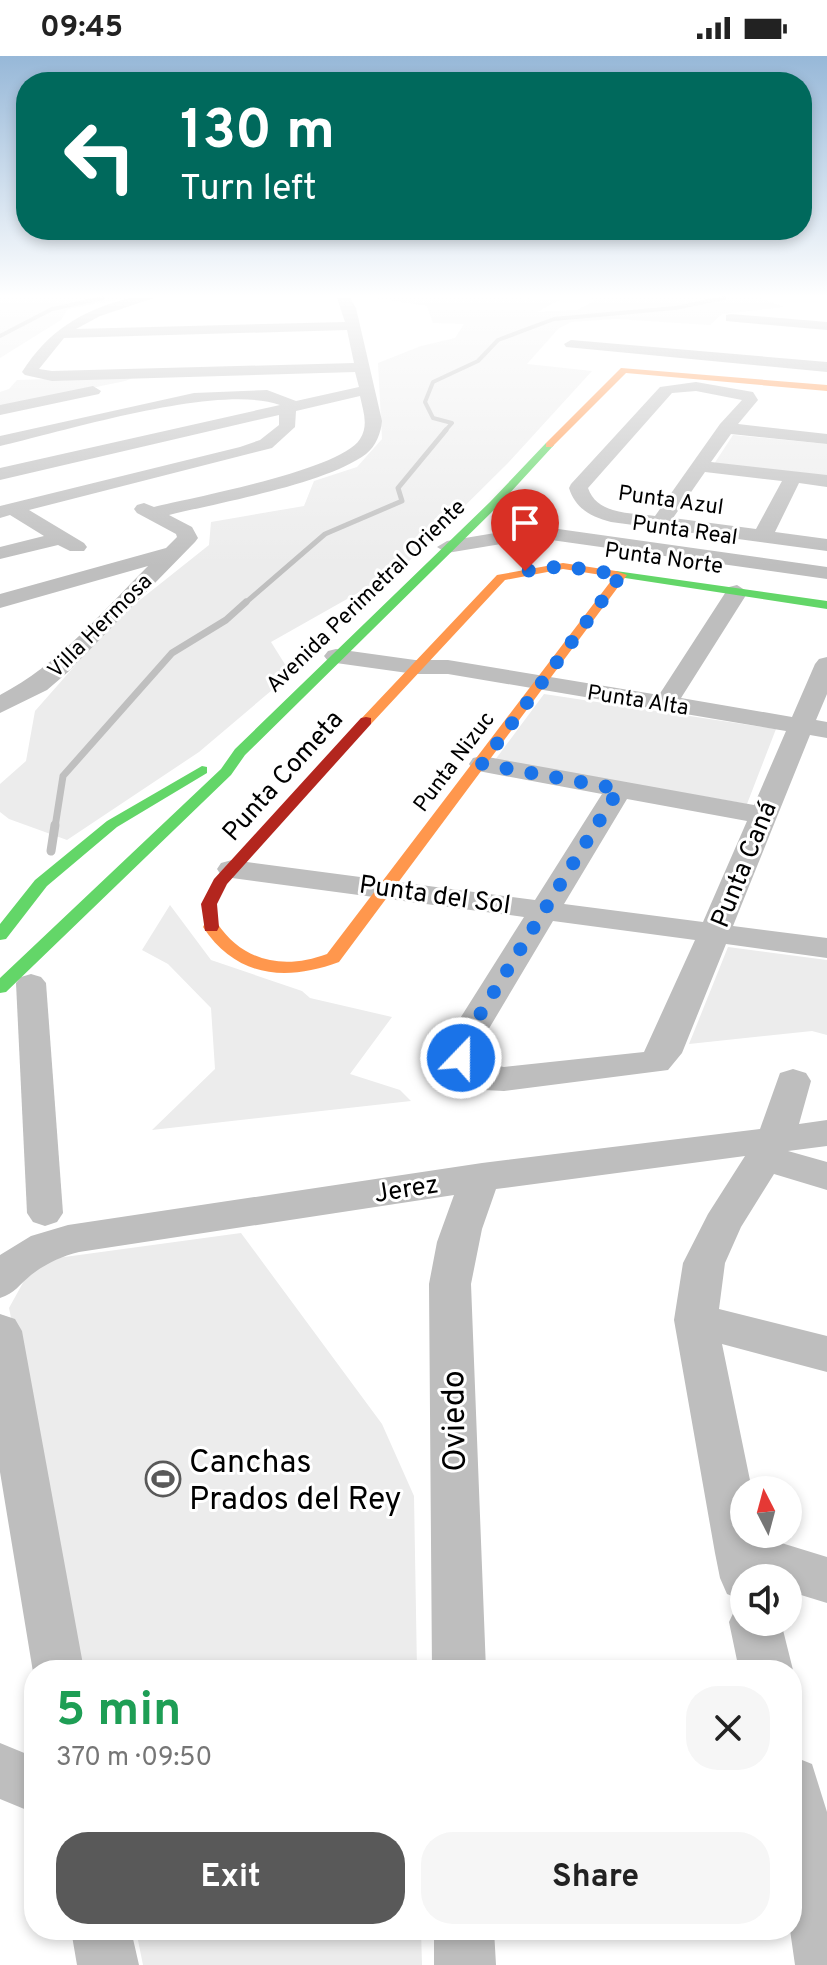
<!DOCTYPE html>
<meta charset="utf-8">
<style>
body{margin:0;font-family:Overpass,sans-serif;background:#f6f6f6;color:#222;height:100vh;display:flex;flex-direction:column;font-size:30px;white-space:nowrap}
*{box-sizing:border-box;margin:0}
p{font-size:26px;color:#767676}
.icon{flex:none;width:44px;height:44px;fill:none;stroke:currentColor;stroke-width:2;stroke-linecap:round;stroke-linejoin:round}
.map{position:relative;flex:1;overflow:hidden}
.details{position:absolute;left:24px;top:1604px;width:778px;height:280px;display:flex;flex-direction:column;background:#fff;border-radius:32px;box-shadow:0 4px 12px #0003}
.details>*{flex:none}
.banner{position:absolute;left:16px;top:16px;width:796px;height:168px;border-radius:32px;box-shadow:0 4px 12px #0003;background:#00695c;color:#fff;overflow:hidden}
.needle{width:52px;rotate:354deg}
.buttons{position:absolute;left:730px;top:1420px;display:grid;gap:16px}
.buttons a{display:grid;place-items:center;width:72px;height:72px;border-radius:50%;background:#fff;box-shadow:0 4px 12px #0003;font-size:40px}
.pin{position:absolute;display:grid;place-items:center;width:68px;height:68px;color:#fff;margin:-82px -34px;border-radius:50% 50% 50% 0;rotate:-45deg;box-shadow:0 0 8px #0007}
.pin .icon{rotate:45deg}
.me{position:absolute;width:88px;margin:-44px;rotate:22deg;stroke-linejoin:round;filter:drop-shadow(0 0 6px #0008)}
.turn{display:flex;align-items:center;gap:28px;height:168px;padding:0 32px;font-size:36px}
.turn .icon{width:104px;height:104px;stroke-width:2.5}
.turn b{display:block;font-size:56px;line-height:68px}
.round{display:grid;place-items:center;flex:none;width:84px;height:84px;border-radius:32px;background:#f6f6f6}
.summary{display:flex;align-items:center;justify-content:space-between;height:136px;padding:0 32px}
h1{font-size:48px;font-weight:700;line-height:60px;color:#1e9e55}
.action{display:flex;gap:16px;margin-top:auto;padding:16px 32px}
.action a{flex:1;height:92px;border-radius:32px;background:#595959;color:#fff;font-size:32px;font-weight:700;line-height:92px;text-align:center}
.action a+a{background:#f6f6f6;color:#222}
.status{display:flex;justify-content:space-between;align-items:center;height:56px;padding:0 40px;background:#fff;direction:ltr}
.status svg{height:22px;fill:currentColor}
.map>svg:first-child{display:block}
.green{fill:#ececec}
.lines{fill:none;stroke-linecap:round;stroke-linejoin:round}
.stream-far3{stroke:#bfbfbf;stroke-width:4}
.stream-far2{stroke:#bfbfbf;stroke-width:5}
.stream-far1{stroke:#bfbfbf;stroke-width:7}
.stream{stroke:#bfbfbf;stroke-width:9}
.canal{fill:#bfbfbf;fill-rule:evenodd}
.street{fill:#bebebe;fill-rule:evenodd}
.fast{fill:#63d668;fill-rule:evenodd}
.slow{fill:#ff974d;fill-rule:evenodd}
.jam{fill:#b3261e;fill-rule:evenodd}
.route{stroke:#1a73e8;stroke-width:14;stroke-dasharray:0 25.2}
.labels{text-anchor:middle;stroke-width:6;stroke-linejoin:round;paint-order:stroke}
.far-street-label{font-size:22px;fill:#000;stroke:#fff}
.street-label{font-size:26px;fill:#000;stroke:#fff}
.near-street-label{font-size:32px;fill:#000;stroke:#fff}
.near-poi-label{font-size:32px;fill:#000;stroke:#fff;text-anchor:start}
</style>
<div class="status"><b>09:45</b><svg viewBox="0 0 49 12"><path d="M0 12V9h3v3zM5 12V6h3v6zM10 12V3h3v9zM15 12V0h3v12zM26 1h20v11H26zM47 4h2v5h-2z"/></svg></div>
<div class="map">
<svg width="827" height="1909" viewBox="0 0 827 1909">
<rect width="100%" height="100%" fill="#fff"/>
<path class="green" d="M 0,242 L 127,242 L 68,253 L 61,264 L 0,302 Z
M 374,242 L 561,243 L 537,256 L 577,254 L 594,245 L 589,242 L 761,242 L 785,251 L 722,258 L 710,269 L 615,263 L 571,266 L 559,272 L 527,308 L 592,315 L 508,407 L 402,512 L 271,586 L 291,618 L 199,696 L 67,784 L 9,763 L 0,756 L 0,728 L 26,705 L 35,655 L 116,563 L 209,489 L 211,466 L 304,450 L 314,425 L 357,411 L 382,383 L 378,307 L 421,290 L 455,282 L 464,268 L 433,267 L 427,250 Z
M 138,320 L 125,325 L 0,351 L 0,336 L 9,333 L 17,324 Z
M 733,379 L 827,388 L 827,420 L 714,408 Z
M 544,638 L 776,673 L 747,748 L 495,704 Z
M 170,849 L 211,904 L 302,935 L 310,942 L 392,961 L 350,1018 L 400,1034 L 411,1045 L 152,1074 L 215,1013 L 211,952 L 168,908 L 142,894 Z
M 728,891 L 827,904 L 827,979 L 812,975 L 689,988 Z
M 241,1177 L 382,1368 L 414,1440 L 417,1614 L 83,1614 L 9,1252 L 35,1205 Z
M 136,1874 L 421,1874 L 422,1909 L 143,1909 Z"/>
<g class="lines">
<path class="stream-far3" d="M 0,280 L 52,253 L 103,242
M 444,376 L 452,367 L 433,362 L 425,346 L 433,326 L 478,305 L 498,284 L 554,263 L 675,252 L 724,242"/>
<path class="stream-far2" d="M 244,548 L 325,478 L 402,445 L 398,432 L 446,374"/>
<path class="stream-far1" d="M 55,771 L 63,720 L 172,597 L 226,564 L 246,546"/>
<path class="stream" d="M 51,795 L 55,769"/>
<path class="canal" d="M 31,918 L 41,921 L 46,927 L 63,1157 L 57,1166 L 45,1170 L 33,1166 L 27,1157 L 16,927 L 21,921 Z"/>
<path class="street" d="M 129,242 L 154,242 L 100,260 L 76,273 L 345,266 L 337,242 L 350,242 L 356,252 L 382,365 C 381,377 376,390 366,398 C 326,428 221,446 169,459 L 192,471 L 198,482 L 195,486 L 68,616 L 47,634 L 0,657 L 0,639 C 58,609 102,556 148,510 L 0,552 L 0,538 L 166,492 L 177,481 L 176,478 L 137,457 L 134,453 L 137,449 L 144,447 L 154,451 C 194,441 341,414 360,383 C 369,369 363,355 360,340 L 296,355 L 295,371 L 272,392 L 29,454 L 84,487 L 87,491 L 84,495 L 70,495 L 58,489 L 0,503 L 0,491 L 44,480 L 10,459 L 0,462 L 0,450 L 240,391 L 260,384 L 279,369 L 279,359 L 0,424 L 0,412 L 280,349 C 219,327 66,375 0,390 L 0,380 L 194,337 L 267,334 L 296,345 L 359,331 L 355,316 L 52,325 L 25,319 L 22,316 C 49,274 81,255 129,242 ZM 347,274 L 354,307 L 52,315 L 39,313 L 64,282 Z
M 731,258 L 827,266 L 827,274 L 726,265 L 726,259 Z
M 571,284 L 827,306 L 827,316 L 566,291 L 564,288 Z
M 696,326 L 753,336 L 758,344 L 738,368 L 827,378 L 827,388 L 731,378 L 711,406 L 827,419 L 827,431 L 799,427 L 775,476 L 827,483 L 827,495 L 611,466 C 591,461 575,452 569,432 L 571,428 L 660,331 ZM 696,335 L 742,344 L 720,368 L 655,460 C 632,457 597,459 588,432 L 672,337 ZM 705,416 L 782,425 L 756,473 L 673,462 Z
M 93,330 L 101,335 L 99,338 L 0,359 L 0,349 Z
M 537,470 L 827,511 L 827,523 L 537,482 L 447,497 L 437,491 L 447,485 Z
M 737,529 L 748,536 L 681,642 L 792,661 L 815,608 L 819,603 L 827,601 L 827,638 L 816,664 L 827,666 L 827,682 L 810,679 L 733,870 L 827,882 L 827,902 L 726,888 L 682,997 L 668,1014 L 504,1035 L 484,1034 L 453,1022 L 442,991 L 524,861 L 232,822 L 221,819 L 217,813 L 221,807 L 232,804 L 535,844 L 602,738 L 473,714 L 469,708 L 473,702 L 482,700 L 754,749 L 786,675 L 448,618 L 415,618 L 336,607 L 328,605 L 324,600 L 328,595 L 336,593 L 415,604 L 448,604 L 659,639 L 729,531 ZM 627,743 L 747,765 L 703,866 L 564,848 ZM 553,865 L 695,884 L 644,996 L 504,1011 L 482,1007 L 478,991 Z
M 793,1013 L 806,1017 L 811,1025 L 799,1068 L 827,1064 L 827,1090 L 788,1095 L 827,1106 L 827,1134 L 774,1118 L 741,1171 L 725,1207 L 719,1253 L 827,1280 L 827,1316 L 722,1288 L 752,1434 L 744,1434 L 744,1478 L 761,1478 L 762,1481 L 827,1501 L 827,1547 L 788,1535 L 788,1522 L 744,1522 L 744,1545 L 727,1538 L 720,1522 L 715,1497 L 674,1264 L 683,1207 L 708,1158 L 745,1100 L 496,1133 L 482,1173 L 471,1228 L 486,1614 L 432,1614 L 429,1228 L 437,1186 L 454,1139 L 79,1196 C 62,1200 45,1208 31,1219 C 19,1229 15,1237 0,1242 L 0,1199 L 31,1180 L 68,1169 L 482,1107 L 760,1073 L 780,1017 Z
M 0,1258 L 15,1263 L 22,1275 L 84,1614 L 34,1614 L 34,1622 L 0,1416 Z
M 744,1546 L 744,1566 L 781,1566 L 793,1614 L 792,1615 L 739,1614 L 729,1566 L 737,1549 Z
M 0,1687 L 34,1701 L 34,1757 L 0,1743 Z
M 792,1700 L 812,1708 L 827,1756 L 827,1909 L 795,1909 L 790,1874 Z
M 71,1874 L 131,1874 L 139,1909 L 77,1909 Z
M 434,1874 L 494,1874 L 496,1909 L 434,1909 Z"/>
<path class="fast" d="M 546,387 L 554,389 L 498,450 L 245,699 L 231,719 L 6,936 L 0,937 L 0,922 L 221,713 L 235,693 L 490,446 Z
M 616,515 L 827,545 L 827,553 L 612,520 L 610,518 Z
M 202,710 L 207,711 L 207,717 L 117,771 L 47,830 L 6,883 L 0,884 L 0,868 L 35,824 L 107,765 Z"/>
<path class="slow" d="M 621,312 L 827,329 L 827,335 L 626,317 L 552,391 L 546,391 L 546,387 Z
M 563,507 L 616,515 L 627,519 L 339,906 C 285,926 236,921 203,871 L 205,867 L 217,867 C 243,906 284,914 327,898 L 614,521 L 563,513 L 505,524 L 371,668 L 361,668 L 359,665 L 497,519 Z"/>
<path class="jam" d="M 366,661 L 371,662 L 371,668 L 227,828 L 217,848 L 219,871 L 217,875 L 205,875 L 201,848 L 214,823 L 361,662 Z"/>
</g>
<linearGradient id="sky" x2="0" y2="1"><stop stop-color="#97b8d8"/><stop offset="0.47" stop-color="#fff"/><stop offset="1" stop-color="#fff" stop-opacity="0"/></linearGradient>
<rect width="827" height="510" fill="url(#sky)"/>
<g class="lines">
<path class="route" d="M 461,1002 L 460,991 L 619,733 L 482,708 L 621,519 L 563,510 L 525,515"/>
</g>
<defs>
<g id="stadium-ring" transform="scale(1.8)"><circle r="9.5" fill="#fff" stroke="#595959" stroke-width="1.5"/><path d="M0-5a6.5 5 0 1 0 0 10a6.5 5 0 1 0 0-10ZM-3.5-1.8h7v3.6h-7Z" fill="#595959"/></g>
</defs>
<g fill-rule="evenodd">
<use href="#stadium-ring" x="163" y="1423"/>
</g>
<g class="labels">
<g class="far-street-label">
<text transform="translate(671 443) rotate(8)" y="8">Punta Azul</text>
<text transform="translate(685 473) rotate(8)" y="8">Punta Real</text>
<text transform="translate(664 501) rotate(8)" y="8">Punta Norte</text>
<text transform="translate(365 539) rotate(-44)" y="8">Avenida Perimetral Oriente</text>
<text transform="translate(99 569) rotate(-45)" y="8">Villa Hermosa</text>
<text transform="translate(638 643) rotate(9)" y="8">Punta Alta</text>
<text transform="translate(453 705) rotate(-53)" y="8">Punta Nizuc</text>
</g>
<g class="street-label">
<text transform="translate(282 719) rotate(-48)" y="9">Punta Cometa</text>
<text transform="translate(743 808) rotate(-68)" y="9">Punta Caná</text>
<text transform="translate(435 838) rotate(8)" y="9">Punta del Sol</text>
<text transform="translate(406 1132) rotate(-9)" y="9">Jerez</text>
</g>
<g class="near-street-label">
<text transform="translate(453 1365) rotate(-91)" y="11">Oviedo</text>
</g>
<g class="near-poi-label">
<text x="189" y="1416">Canchas<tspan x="189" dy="37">Prados del Rey</tspan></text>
</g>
</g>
</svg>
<div class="buttons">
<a><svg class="needle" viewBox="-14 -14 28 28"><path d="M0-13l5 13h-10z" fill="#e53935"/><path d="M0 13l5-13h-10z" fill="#767676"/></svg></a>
<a><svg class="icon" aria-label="sound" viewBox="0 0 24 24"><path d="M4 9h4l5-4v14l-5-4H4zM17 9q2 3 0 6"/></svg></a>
</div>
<div class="pin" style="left:525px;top:515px;background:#d93025"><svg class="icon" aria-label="arrive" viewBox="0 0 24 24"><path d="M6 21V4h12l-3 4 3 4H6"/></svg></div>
<svg class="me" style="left:461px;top:1002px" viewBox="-20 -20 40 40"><circle r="17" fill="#1a73e8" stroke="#fff" stroke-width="3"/><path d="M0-11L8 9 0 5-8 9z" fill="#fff"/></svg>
<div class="banner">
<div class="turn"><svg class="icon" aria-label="left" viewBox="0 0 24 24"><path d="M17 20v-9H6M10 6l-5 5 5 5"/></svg><div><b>130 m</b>Turn left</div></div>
</div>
<section class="details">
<div class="summary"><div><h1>5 min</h1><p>370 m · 09:50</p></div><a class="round"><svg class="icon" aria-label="close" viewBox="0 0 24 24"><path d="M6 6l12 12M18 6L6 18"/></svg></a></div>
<div class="action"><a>Exit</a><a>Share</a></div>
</section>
</div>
